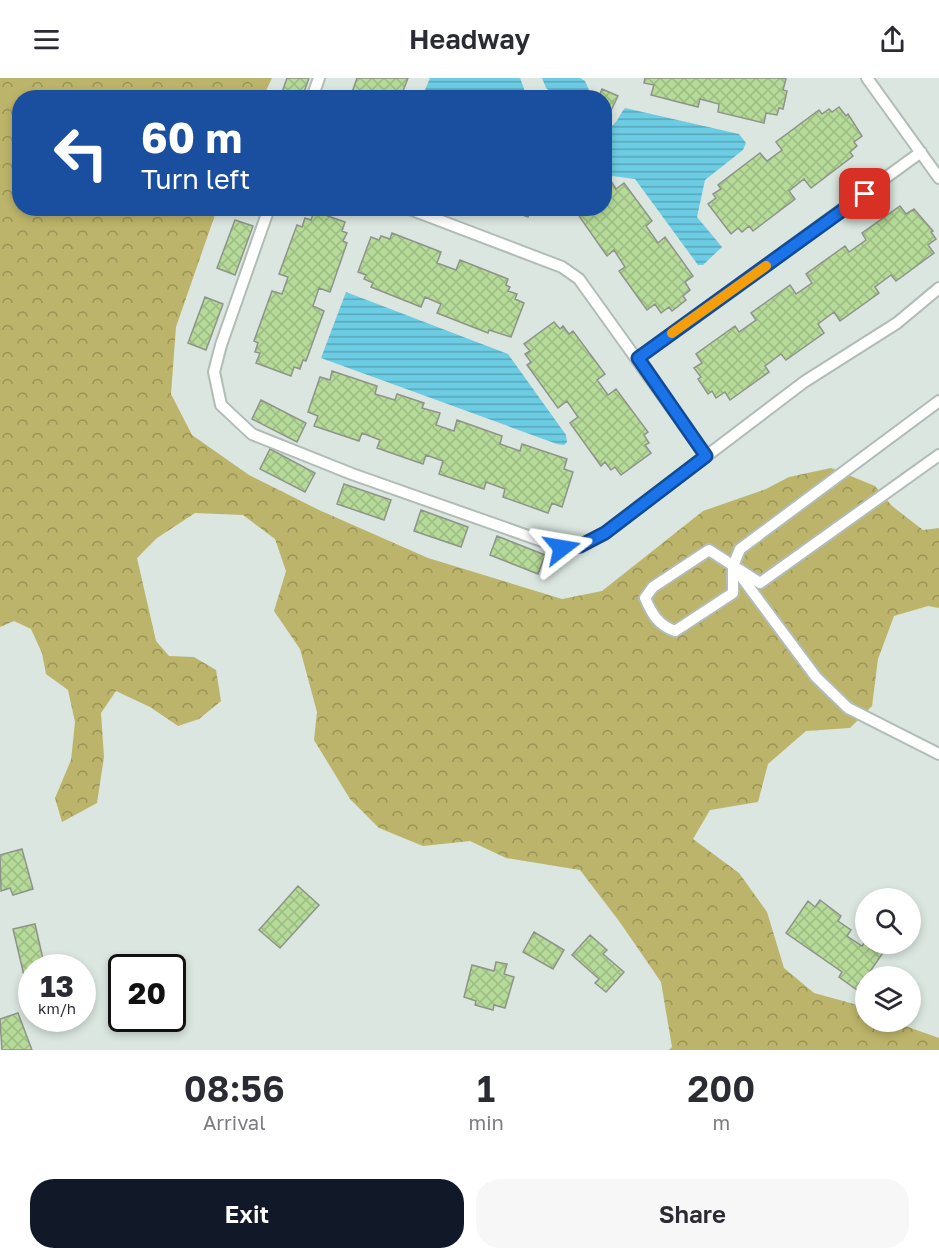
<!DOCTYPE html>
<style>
body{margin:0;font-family:"Golos Text",sans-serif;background:#f7f7f7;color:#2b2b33;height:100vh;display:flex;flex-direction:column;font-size:22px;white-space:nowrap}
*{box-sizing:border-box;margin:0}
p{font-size:20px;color:#7c7c81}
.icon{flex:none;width:33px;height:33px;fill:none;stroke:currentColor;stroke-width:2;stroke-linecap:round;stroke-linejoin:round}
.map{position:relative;height:972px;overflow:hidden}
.drawer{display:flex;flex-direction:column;background:#fff;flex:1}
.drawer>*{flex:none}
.banner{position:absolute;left:12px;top:12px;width:600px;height:126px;border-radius:24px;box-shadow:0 3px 9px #0003;background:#1a4fa0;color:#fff;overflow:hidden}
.buttons{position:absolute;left:855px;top:810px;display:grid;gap:12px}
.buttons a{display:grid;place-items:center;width:66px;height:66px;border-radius:50%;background:#fff;box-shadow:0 3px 9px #0003;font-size:30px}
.speed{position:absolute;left:18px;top:876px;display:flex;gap:12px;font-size:30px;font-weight:700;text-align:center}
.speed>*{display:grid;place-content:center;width:78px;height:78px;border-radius:50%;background:#fff;box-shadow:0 3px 9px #0003;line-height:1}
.speed small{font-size:15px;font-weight:400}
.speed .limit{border:3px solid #111;border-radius:9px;background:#fff;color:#111}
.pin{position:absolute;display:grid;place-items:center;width:51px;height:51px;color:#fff;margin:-26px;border-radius:12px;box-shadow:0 3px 9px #0006}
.me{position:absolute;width:66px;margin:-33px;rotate:76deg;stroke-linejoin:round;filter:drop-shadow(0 0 4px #0008)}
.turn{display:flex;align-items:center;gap:21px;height:126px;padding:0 30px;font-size:27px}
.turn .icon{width:78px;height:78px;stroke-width:2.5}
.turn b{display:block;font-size:42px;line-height:51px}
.eta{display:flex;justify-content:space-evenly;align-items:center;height:102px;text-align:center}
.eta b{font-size:36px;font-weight:600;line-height:42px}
.button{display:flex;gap:12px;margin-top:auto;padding:12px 30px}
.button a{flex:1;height:69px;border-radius:24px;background:#111827;color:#fff;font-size:24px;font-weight:600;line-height:69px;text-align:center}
.button a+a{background:#f7f7f7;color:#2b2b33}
header{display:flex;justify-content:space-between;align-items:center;height:78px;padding:0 30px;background:#fff;font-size:27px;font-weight:600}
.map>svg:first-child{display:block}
.forest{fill:url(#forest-crowns)}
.water{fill:url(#water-rules)}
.building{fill:url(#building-cross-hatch);stroke:#8e948a;stroke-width:1.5}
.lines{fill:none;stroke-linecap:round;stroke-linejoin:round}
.lane-casing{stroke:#b1bcb6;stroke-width:14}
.lane{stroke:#fff;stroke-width:10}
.route-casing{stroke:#114b97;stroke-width:15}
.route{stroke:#1a73e8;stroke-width:10}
.slow{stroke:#f59e0b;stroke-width:10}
</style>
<header><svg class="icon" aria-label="menu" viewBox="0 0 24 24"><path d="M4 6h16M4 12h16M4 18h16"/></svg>Headway<svg class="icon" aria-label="share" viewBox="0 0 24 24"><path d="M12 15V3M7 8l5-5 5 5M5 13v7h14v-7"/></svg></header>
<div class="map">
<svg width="939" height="972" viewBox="0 0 939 972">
<defs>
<pattern id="forest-crowns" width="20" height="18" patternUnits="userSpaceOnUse" patternTransform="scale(1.5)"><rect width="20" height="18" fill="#bcb46a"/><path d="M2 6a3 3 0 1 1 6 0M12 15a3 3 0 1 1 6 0" fill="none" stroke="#999357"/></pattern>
<pattern id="water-rules" width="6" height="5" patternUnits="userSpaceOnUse" patternTransform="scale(1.5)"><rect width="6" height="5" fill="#6ccce3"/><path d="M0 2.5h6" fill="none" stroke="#59a6b8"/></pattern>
<pattern id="building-cross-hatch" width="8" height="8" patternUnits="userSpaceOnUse" patternTransform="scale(1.5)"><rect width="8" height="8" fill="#b6da98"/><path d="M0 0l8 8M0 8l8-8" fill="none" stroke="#9cbb83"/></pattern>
</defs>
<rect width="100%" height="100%" fill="#dae6df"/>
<path class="forest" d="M 0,0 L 272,0 L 263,19 L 20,20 L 20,130 L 217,131 L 176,249 L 171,316 L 192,357 L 249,397 L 319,432 L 428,480 L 562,521 L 602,513 L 703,433 L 766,411 L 789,399 L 831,390 L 875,408 L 892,428 L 923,452 L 939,450 L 939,530 L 928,528 L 894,538 L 878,581 L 872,628 L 850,650 L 806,653 L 768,686 L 758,724 L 710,732 L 693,761 L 739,795 L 767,834 L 784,890 L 814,915 L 865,929 L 866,944 L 894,944 L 939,960 L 939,972 L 669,972 L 672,969 L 661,904 L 619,843 L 580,792 L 506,780 L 470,763 L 423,768 L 379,750 L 350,721 L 314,662 L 317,634 L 300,571 L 274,533 L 286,493 L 275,461 L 243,437 L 195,435 L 157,460 L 137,480 L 156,563 L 169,578 L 194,579 L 216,592 L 221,623 L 199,641 L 178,648 L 150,629 L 116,613 L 101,635 L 104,679 L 97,725 L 62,744 L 55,720 L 71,682 L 75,644 L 68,612 L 46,596 L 42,575 L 31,551 L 14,543 L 0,549 Z"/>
<path class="water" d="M 430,0 L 520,0 L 527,19 L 422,19 Z
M 542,0 L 580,0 L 585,3 L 589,12 L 588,18 L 557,19 L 546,10 Z
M 625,30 L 739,56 L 746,65 L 743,72 L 705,102 L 697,139 L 722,169 L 703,187 L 698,187 L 635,101 L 605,97 L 605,50 C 617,49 618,38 625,30 Z
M 346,214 L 508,276 L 566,357 L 567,364 L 564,367 L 557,366 L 321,280 Z"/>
<path class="building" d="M 287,0 L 309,0 L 302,20 L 280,20 Z
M 357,0 L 408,0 L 403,13 L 413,16 L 411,20 L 350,20 Z
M 645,0 L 781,0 L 786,1 L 783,12 L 787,13 L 783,31 L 779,30 L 777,37 L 766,35 L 764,45 L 718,34 L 719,26 L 700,21 L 698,29 L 651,17 L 654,7 L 644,5 Z
M 602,11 L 618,18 L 607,41 L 604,39 L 604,20 L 594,20 L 596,17 L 599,18 Z
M 839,29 L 846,38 L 848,36 L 862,58 L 854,64 L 857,68 L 850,74 L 853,78 L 811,110 L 804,101 L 789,113 L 795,121 L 753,153 L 749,148 L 742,154 L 738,150 L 731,156 L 708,126 L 716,120 L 713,116 L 721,111 L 718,107 L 760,75 L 767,83 L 782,72 L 776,64 L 819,32 L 822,36 L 829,31 L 832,34 Z
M 611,103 L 616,111 L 624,105 L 652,143 L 646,148 L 658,165 L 665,159 L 693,198 L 685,204 L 690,212 L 683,218 L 686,222 L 672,233 L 669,229 L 661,235 L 655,226 L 647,232 L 619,193 L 625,189 L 614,172 L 607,178 L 579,138 L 587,132 L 586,130 L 604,130 L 604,107 Z
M 900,128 L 906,136 L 914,131 L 933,153 L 931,154 L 936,161 L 928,167 L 934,175 L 896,203 L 891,197 L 875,209 L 879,215 L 840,243 L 834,234 L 818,246 L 824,255 L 786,282 L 781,276 L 765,288 L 769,294 L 730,322 L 725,314 L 716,320 L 712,313 L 708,316 L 698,301 L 701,299 L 694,290 L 702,285 L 696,276 L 735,248 L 739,254 L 756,242 L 751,235 L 790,207 L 796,216 L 812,205 L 806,196 L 845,168 L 849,174 L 866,162 L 862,155 Z
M 504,130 L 531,130 L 528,139 Z
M 314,133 L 345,144 L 342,153 L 347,155 L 343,163 L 347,165 L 330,214 L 319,210 L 313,228 L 324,233 L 306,283 L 303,282 L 300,291 L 294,289 L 291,298 L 256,285 L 260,275 L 255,274 L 258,265 L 254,263 L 272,213 L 282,216 L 288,199 L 279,196 L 297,147 L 302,149 L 305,140 L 311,142 Z
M 235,142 L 253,148 L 235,197 L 217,190 Z
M 392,155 L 441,174 L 437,185 L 456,192 L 460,182 L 508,201 L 506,207 L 510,209 L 508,213 L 517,216 L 515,221 L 524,225 L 511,259 L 489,252 L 488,255 L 437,235 L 441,226 L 425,219 L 421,229 L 371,209 L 373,205 L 364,201 L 366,197 L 358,194 L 371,159 L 379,162 L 381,158 L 390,161 Z
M 205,219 L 223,226 L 206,272 L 188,265 Z
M 554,244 L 560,251 L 563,248 L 569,256 L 573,253 L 605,296 L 597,302 L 608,317 L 616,311 L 648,354 L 644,357 L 649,365 L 645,367 L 651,375 L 621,397 L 615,389 L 611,392 L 605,384 L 601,388 L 570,345 L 578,339 L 567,323 L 558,330 L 527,287 L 531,284 L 525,276 L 530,273 L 524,266 Z
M 332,293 L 377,308 L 375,316 L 395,322 L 397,316 L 424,325 L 422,330 L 440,335 L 436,347 L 454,353 L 457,342 L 502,358 L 500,366 L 520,373 L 522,366 L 567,381 L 564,391 L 573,394 L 562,429 L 552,425 L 548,435 L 503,419 L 505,411 L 486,404 L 484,411 L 439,396 L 443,383 L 426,377 L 423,386 L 377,370 L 380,362 L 362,355 L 359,363 L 314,348 L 318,338 L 308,334 L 320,299 L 330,302 Z
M 261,322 L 306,345 L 297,364 L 252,341 Z
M 270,371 L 315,395 L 305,414 L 260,391 Z
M 344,406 L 391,422 L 384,442 L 337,426 Z
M 421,432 L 468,449 L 461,469 L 414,453 Z
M 497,458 L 545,477 L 538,496 L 490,477 Z
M 22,771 L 33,811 L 13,817 L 10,810 L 1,813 L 0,777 Z
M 298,808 L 319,827 L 280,870 L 259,852 Z
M 820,822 L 841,838 L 838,843 L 851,852 L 847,858 L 862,868 L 866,863 L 866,866 L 876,866 L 885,872 L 857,912 L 839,899 L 842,894 L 786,855 L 808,823 L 815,829 Z
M 35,846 L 45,890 L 32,890 L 32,909 L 27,910 L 13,851 Z
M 534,854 L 564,872 L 553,891 L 523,874 Z
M 590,857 L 607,872 L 603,876 L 624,894 L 606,914 L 595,905 L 599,901 L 572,877 Z
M 496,884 L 507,886 L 504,896 L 514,899 L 505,930 L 494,927 L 493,932 L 475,927 L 476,923 L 464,919 L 472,887 L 494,893 Z
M 18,935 L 32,972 L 2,972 L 0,941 Z"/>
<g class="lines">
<g class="lane-casing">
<path id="lane" d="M 867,0 L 939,100
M 312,20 L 319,0
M 269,130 L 221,267 L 214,294 L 221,327 L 252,356 L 352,396 L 562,470 L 580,468 L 605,455 L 804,304 L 897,245 L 939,210
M 407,130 L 562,189 L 579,201 L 706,378
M 638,280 L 921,74
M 939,323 L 740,471 L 733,488 L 733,515 L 675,553 C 658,547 652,536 645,520 L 653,509 L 709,472 L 760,505 L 939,377
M 737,493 L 816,599 L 848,630 L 939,676"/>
</g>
<use href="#lane" class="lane"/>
</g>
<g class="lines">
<g class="route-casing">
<path id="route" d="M 562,470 L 580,468 L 605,455 L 706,378 L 638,280 L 865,116"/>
</g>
<use href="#route" class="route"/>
<path class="slow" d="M 672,255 L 766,188"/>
</g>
</svg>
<div class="buttons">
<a><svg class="icon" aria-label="search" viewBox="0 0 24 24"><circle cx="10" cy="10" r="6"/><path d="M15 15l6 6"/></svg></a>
<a><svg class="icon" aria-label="layers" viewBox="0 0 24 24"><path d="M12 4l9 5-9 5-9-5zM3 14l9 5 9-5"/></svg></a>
</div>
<div class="speed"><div>13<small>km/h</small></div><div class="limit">20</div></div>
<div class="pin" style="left:865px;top:116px;background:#d93025"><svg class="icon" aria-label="arrive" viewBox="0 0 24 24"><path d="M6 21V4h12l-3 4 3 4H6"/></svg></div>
<svg class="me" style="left:562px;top:470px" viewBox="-20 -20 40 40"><path d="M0-17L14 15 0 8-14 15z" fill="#1a73e8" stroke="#fff" stroke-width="4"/></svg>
<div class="banner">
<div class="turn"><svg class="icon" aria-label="left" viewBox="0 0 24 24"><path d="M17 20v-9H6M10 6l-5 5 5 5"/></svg><div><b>60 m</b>Turn left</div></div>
</div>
</div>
<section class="drawer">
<div class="eta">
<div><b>08:56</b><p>Arrival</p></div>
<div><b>1</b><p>min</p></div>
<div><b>200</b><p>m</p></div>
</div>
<div class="button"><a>Exit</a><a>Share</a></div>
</section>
